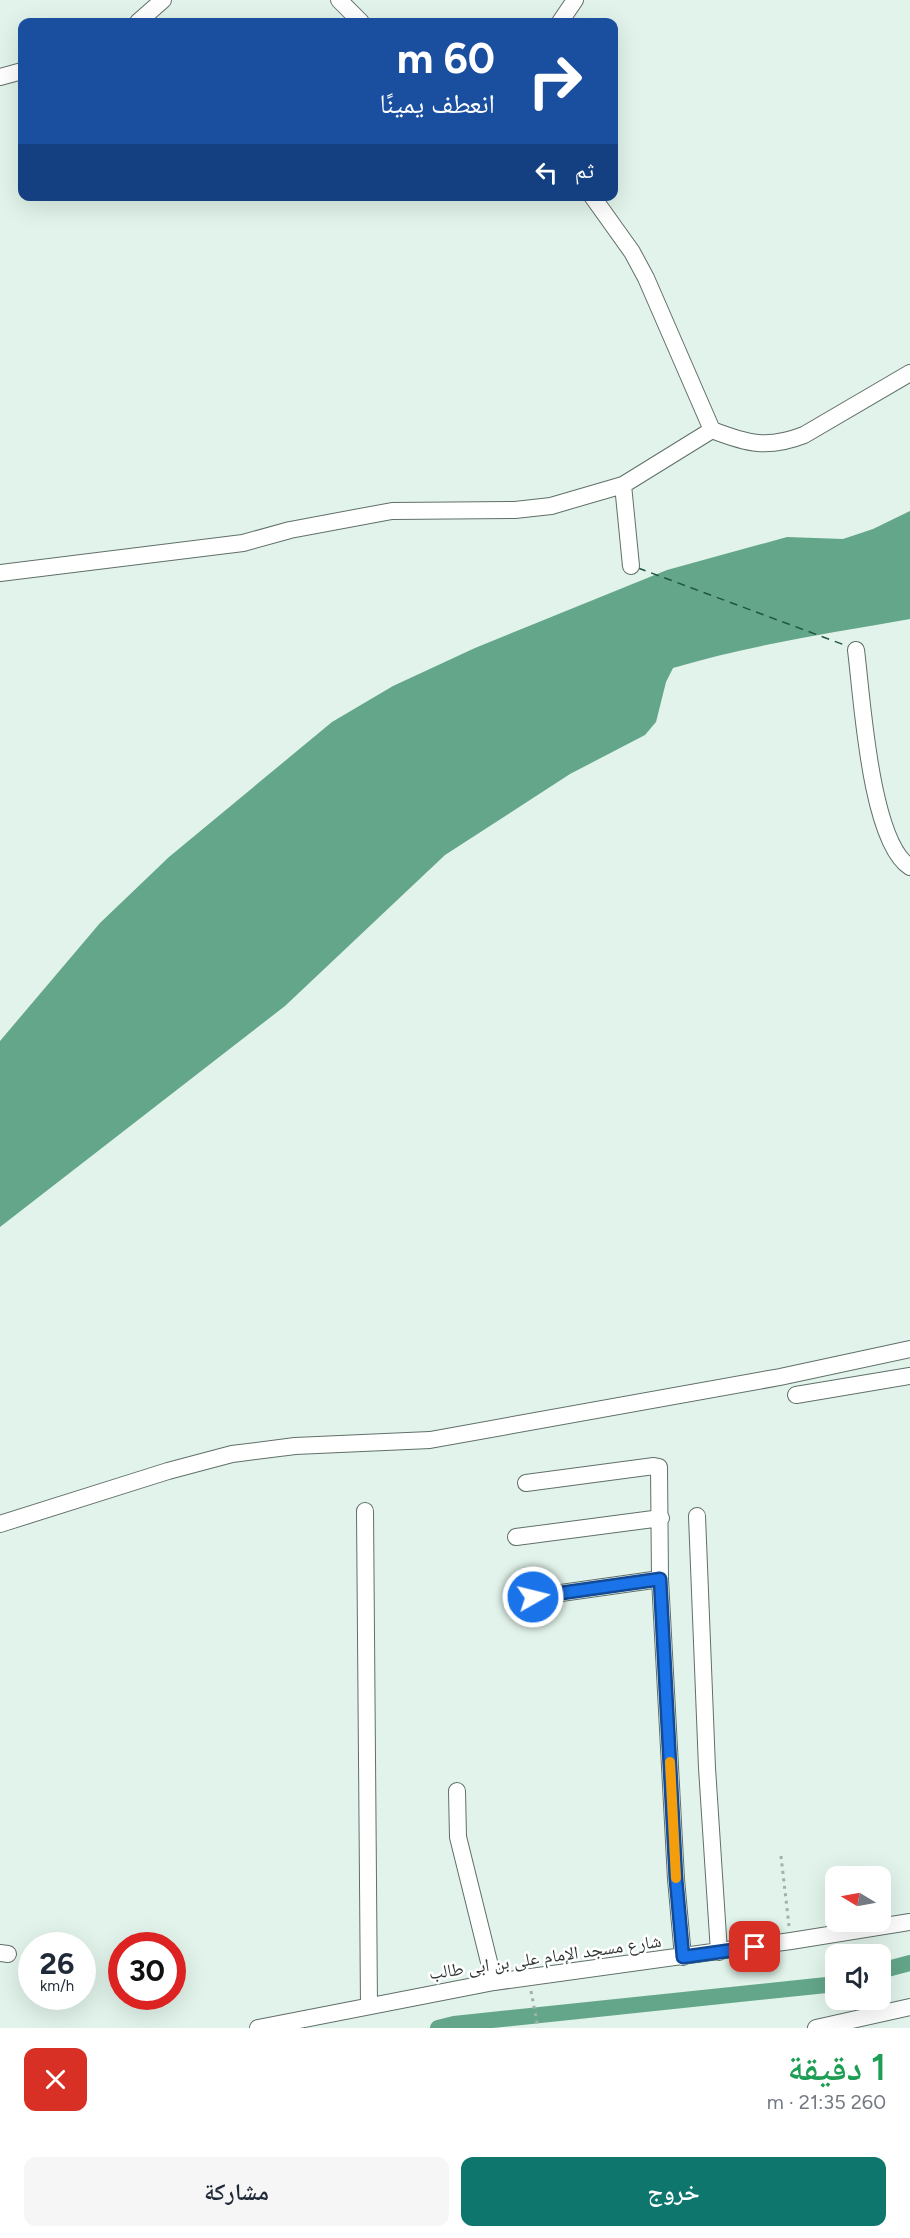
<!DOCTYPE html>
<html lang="ar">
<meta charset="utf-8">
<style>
body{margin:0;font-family:Figtree,"Noto Naskh Arabic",sans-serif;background:#f6f6f7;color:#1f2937;direction:rtl;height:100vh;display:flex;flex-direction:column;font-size:22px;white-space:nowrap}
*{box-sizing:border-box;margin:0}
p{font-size:20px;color:#747a83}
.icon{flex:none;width:33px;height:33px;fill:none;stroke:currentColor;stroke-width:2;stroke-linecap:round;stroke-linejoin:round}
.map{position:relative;height:2028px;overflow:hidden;direction:ltr}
.side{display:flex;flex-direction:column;background:#fff;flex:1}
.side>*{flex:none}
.guide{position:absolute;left:18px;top:18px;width:600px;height:183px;border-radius:12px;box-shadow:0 6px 24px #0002;direction:rtl;background:#1a4fa0;color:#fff;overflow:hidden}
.needle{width:39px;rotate:280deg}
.buttons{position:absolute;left:825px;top:1866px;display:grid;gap:12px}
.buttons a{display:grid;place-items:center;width:66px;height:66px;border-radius:12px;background:#fff;box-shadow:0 6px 24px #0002;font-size:30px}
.speed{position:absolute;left:18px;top:1932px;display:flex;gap:12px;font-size:30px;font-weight:700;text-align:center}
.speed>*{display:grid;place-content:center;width:78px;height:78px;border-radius:50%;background:#fff;box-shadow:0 6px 24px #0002;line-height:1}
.speed small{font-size:15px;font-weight:400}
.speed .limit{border:9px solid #d22;background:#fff;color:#111}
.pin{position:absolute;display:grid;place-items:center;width:51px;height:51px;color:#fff;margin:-26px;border-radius:12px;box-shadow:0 3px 9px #0006}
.me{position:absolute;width:66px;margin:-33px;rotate:82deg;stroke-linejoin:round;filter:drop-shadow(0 0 4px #0008)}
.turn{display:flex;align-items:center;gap:21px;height:126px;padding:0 24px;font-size:27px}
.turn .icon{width:78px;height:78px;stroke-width:2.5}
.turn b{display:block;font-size:42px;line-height:51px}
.then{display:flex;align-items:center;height:57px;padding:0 24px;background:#0003;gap:12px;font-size:22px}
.round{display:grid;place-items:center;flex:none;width:63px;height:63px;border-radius:12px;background:#f6f6f7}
.overview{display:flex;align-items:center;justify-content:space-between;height:102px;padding:0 24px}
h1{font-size:36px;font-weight:600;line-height:45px;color:#1e9e55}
.action{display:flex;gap:12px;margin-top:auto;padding:12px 24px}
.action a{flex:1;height:69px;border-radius:12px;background:#0f766e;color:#fff;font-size:24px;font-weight:600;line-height:69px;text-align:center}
.action a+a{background:#f6f6f7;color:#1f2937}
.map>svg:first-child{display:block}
.water{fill:#63a689}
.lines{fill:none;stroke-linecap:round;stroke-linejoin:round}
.canal{stroke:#63a689;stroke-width:16}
.ferry{stroke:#205641;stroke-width:1.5;stroke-dasharray:8 6;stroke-linecap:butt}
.minor-casing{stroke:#607068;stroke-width:18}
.path{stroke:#a2b0a9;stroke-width:3;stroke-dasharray:3 4.5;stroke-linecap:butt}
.minor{stroke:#fff;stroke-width:16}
.route-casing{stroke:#114b97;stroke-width:15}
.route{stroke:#1a73e8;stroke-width:10}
.slow{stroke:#f59e0b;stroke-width:10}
.labels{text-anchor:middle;stroke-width:5;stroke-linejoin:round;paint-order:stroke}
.street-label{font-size:18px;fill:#303734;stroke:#fff}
</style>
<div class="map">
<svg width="910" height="2028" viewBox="0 0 910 2028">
<rect width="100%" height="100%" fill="#e1f3ea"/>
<path class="water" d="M 910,511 L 910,619 C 831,633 750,645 673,668 L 666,682 L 656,722 L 645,735 L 570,774 L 445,855 L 285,1006 L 0,1227 L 0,1041 L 100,923 L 169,857 L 332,722 L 393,686 L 475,648 L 667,570 L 787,537 L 843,539 L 873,529 Z"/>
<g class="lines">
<path class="canal" d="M 880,1971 L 910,1963
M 438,2028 L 454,2024 L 836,1984"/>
<path class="ferry" d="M 638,568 L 850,647"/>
<g class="minor-casing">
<path id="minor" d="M 339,0 L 361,22
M 138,22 L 163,0
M 560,22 L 575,0
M 0,77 L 22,71
M 592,196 L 632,252 L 646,278 L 712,430 C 748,444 768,449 804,435 L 910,373
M 623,485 L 631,566
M 0,573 L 243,543 L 290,530 L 392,511 L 515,510 L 551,506 L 623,485 L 712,430
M 856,650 C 862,696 870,842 910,867
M 796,1395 L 910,1376
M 526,1483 L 654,1466 L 659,1467 L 660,1579 L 676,1879 L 683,1957
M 365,1511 L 369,2005
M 697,1516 L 707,1768 L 719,1952
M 0,1524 L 168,1471 L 232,1454 L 295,1446 L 430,1440 L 780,1377 L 910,1349
M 516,1537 L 661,1518
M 533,1597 L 660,1579
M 457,1791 L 458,1837 L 494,1982
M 0,1953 L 8,1954
M 258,2028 L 494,1982 L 791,1941 L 910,1922
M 816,2028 L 910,2007"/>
</g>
<path class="path" d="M 781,1856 L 789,1926
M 531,1991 L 538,2028"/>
<use href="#minor" class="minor"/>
</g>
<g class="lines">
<g class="route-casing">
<path id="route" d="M 533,1597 L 660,1579 L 676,1879 L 683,1957 L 755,1947"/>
</g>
<use href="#route" class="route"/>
<path class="slow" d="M 670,1762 L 676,1878"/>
</g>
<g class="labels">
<g class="street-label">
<text transform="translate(545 1957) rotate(-8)" y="6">شارع مسجد الإمام على بن ابى طالب</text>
</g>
</g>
</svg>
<div class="buttons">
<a><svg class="needle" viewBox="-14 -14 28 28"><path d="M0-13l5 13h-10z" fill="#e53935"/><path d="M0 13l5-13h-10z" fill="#747a83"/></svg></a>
<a><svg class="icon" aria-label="sound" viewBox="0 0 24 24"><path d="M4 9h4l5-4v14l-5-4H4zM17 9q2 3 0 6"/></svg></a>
</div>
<div class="speed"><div>26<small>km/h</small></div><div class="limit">30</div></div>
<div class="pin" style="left:755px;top:1947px;background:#d93025"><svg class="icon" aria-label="arrive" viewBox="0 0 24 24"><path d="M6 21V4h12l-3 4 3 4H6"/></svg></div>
<svg class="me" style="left:533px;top:1597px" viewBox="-20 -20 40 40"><circle r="17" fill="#1a73e8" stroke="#fff" stroke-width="3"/><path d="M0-11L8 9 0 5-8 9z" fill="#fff"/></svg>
<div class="guide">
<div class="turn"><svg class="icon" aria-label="right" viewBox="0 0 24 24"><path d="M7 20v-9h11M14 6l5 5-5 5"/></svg><div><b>60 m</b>انعطف يمينًا</div></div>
<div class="then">ثم<svg class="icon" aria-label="left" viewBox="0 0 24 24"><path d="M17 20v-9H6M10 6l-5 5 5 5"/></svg></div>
</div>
</div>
<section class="side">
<div class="overview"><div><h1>1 دقيقة</h1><p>260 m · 21:35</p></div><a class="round" style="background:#d93025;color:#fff"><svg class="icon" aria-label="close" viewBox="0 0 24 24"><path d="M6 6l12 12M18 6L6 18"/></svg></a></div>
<div class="action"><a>خروج</a><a>مشاركة</a></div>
</section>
